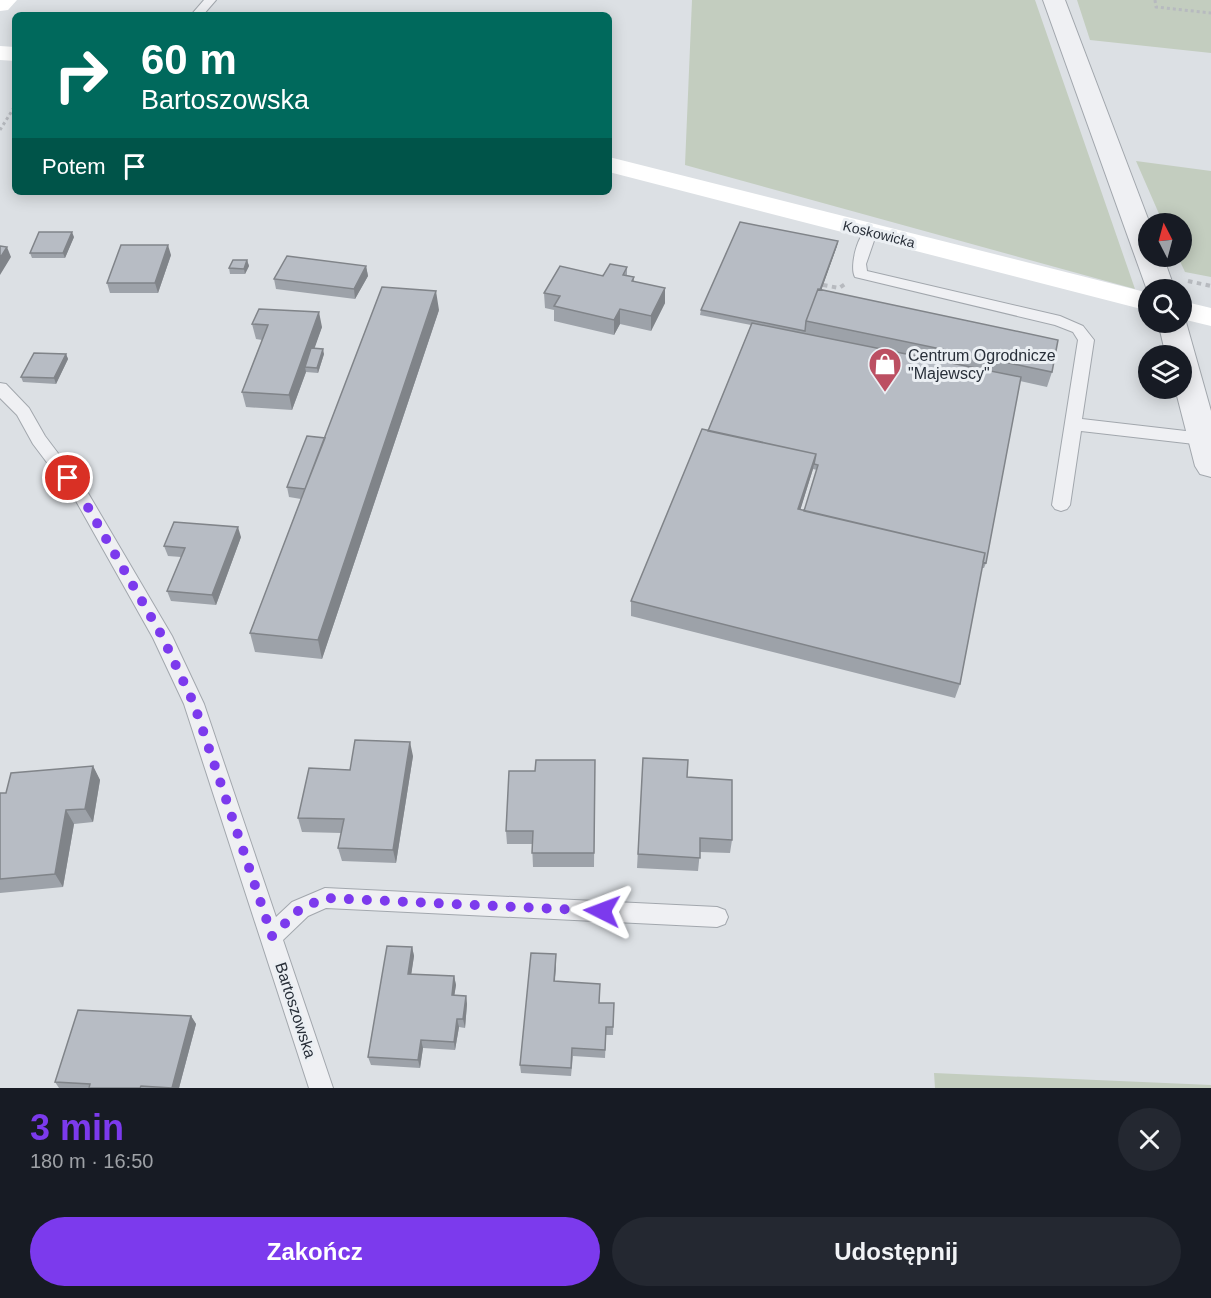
<!DOCTYPE html>
<html lang="pl">
<meta charset="utf-8">
<style>
body{margin:0;font-family:Helvetica,sans-serif;background:#242831;color:#f1f3f6;height:100vh;display:flex;flex-direction:column;font-size:22px;white-space:nowrap}
*{box-sizing:border-box;margin:0}
p{font-size:20px;color:#9ea1a6}
.icon{flex:none;width:33px;height:33px;fill:none;stroke:currentColor;stroke-width:2;stroke-linecap:round;stroke-linejoin:round}
.map{position:relative;height:1088px;overflow:hidden}
.sheet{display:flex;flex-direction:column;background:#171b24;flex:1}
.sheet>*{flex:none}
.hud{position:absolute;left:12px;top:12px;width:600px;height:183px;border-radius:9px;box-shadow:0 3px 15px #0003;background:#00695c;color:#fff;overflow:hidden}
.needle{width:39px;rotate:354deg}
.buttons{position:absolute;left:1138px;top:213px;display:grid;gap:12px}
.buttons a{display:grid;place-items:center;width:54px;height:54px;border-radius:50%;background:#171b24;box-shadow:0 3px 15px #0003;font-size:30px}
.pin{position:absolute;display:grid;place-items:center;width:51px;height:51px;color:#fff;margin:-26px;border:3px solid #fff;border-radius:50%;box-shadow:0 2px 6px #0007}
.me{position:absolute;width:66px;margin:-33px;rotate:273deg;stroke-linejoin:round;filter:drop-shadow(0 0 4px #0008)}
.turn{display:flex;align-items:center;gap:21px;height:126px;padding:0 30px;font-size:27px}
.turn .icon{width:78px;height:78px;stroke-width:2.5}
.turn b{display:block;font-size:42px;line-height:51px}
.then{display:flex;align-items:center;height:57px;padding:0 30px;background:#0003;gap:12px;font-size:22px}
.round{display:grid;place-items:center;flex:none;width:63px;height:63px;border-radius:32px;background:#242831}
.head{display:flex;align-items:center;justify-content:space-between;height:102px;padding:0 30px}
h1{font-size:36px;font-weight:700;line-height:45px;color:#7c3aed}
.action{display:flex;gap:12px;margin-top:auto;padding:12px 30px}
.action a{flex:1;height:69px;border-radius:36px;background:#7c3aed;color:#fff;font-size:24px;font-weight:700;line-height:69px;text-align:center}
.action a+a{background:#242831;color:#f1f3f6}
.map>svg:first-child{display:block}
.green{fill:#c3cdbf}
.lines{fill:none;stroke-linecap:round;stroke-linejoin:round}
.lane-casing{stroke:#a2a7ad;stroke-width:2}
.street-casing{stroke:#a2a7ad;stroke-width:2}
.path-far1{stroke:#b7babf;stroke-width:3;stroke-dasharray:3 3;stroke-linecap:butt}
.path{stroke:#b7babf;stroke-width:4;stroke-dasharray:4.5 4.5;stroke-linecap:butt}
.lane{fill:#eff0f3;fill-rule:evenodd}
.street{fill:#eff0f3;fill-rule:evenodd}
.secondary{fill:#fff;fill-rule:evenodd}
.wall{fill:#9da2a9;fill-rule:evenodd}
.shaded-wall{fill:#808489}
.building{fill:#b7bcc4;stroke:#808489;stroke-width:1.5}
.route{stroke:#7c3aed;stroke-width:10;stroke-dasharray:0 18}
.labels{text-anchor:middle;stroke-width:6;stroke-linejoin:round;paint-order:stroke}
.far-street-label{font-size:14px;fill:#282f39;stroke:#ebeff3}
.poi-label{font-size:16px;fill:#282f39;stroke:#ebeff3;text-anchor:start}
.street-label{font-size:16px;fill:#282f39;stroke:#ebeff3}
</style>
<div class="map">
<svg width="1211" height="1088" viewBox="0 0 1211 1088">
<rect width="100%" height="100%" fill="#dce0e4"/>
<path class="green" d="M 692,0 L 1035,0 L 1135,289 L 685,165 Z
M 1077,0 L 1211,0 L 1211,53 L 1090,40 Z
M 1136,161 L 1211,171 L 1211,277 L 1185,272 L 1178,257 L 1182,256 L 1182,224 L 1163,223 Z
M 934,1073 L 1211,1085 L 1211,1088 L 935,1088 Z"/>
<g class="lines">
<g class="lane-casing">
<path id="lane" d="M 204,0 L 216,0 L 203,15 L 191,15 Z
M 870,228 L 877,232 L 866,264 L 867,271 L 1060,316 L 1083,326 L 1094,340 L 1082,419 L 1203,433 L 1209,435 L 1211,438 L 1209,443 L 1203,445 L 1081,431 L 1070,505 L 1067,509 L 1061,511 L 1055,509 L 1052,505 L 1078,340 L 1073,332 L 1055,325 L 855,277 C 849,267 858,231 870,228 Z
M 0,383 L 6,384 L 29,408 L 45,436 L 88,493 L 172,636 L 204,704 L 276,917 L 292,902 L 325,888 L 717,907 L 725,910 L 728,917 L 725,924 L 717,927 L 326,908 L 308,916 L 283,940 L 333,1088 L 309,1088 L 184,704 L 153,638 L 76,501 L 33,444 L 17,415 L 0,398 Z"/>
</g>
<g class="street-casing">
<path id="street" d="M 1043,0 L 1065,0 L 1150,224 L 1149,256 L 1163,256 L 1175,290 L 1149,290 L 1149,293 L 1147,290 Z
M 1182,316 L 1186,322 L 1211,411 L 1211,477 L 1200,474 L 1195,466 L 1175,388 L 1182,388 L 1182,356 L 1166,356 L 1158,322 L 1182,322 Z"/>
</g>
<path class="path-far1" d="M 1155,0 L 1156,7 L 1211,13
M 0,130 L 15,106"/>
<path class="path" d="M 1188,281 L 1211,286
M 823,285 L 839,288 L 845,284"/>
<use href="#lane" class="lane"/>
<use href="#street" class="street"/>
<path class="secondary" d="M 0,0 L 17,0 L 8,10 L 0,11 Z
M 0,46 L 15,47 L 15,61 L 0,60 Z
M 609,157 L 1149,293 L 1149,311 L 609,172 Z
M 1182,301 L 1211,308 L 1211,326 L 1182,319 Z"/>
</g>
<path class="wall" d="M 74,237 L 65,258 L 32,258 L 30,253 Z
M 838,241 L 837,246 L 821,290 L 1052,372 L 1047,387 L 1020,381 L 986,563 L 984,568 L 982,568 L 960,684 L 955,698 L 631,616 L 631,601 L 708,431 L 751,325 L 700,315 L 701,310 ZM 813,469 L 817,470 L 804,511 L 800,510 Z
M 171,255 L 158,293 L 110,293 L 107,283 Z
M 247,260 L 249,266 L 245,274 L 230,274 L 229,268 Z
M 366,266 L 368,276 L 355,299 L 276,289 L 274,279 Z
M 627,267 L 627,275 L 634,277 L 634,282 L 665,303 L 651,331 L 620,324 L 614,335 L 554,321 L 554,310 L 545,308 L 544,293 Z
M 439,310 L 322,659 L 255,652 L 250,633 L 301,499 L 289,497 L 287,487 L 325,438 Z
M 252,324 L 322,327 L 314,348 L 324,354 L 318,373 L 306,372 L 292,410 L 246,407 L 242,392 L 262,340 L 256,339 Z
M 66,354 L 68,359 L 56,384 L 23,382 L 21,377 Z
M 241,537 L 216,605 L 171,601 L 167,591 L 181,557 L 168,556 L 164,546 Z
M 413,756 L 396,863 L 342,861 L 338,848 L 341,833 L 302,832 L 298,818 L 350,770 Z
M 643,758 L 687,777 L 732,840 L 730,853 L 700,852 L 698,871 L 637,868 Z
M 595,760 L 594,867 L 533,867 L 532,844 L 507,844 L 506,831 Z
M 93,766 L 100,780 L 93,822 L 74,824 L 63,887 L 0,893 L 0,793 L 6,793 Z
M 412,947 L 414,956 L 411,974 L 454,976 L 456,985 L 454,996 L 466,996 L 467,1004 L 465,1028 L 459,1027 L 455,1050 L 423,1048 L 420,1068 L 371,1065 L 368,1057 Z
M 556,963 L 555,981 L 600,1003 L 614,1003 L 613,1035 L 606,1035 L 605,1058 L 573,1056 L 571,1076 L 521,1073 L 520,1065 Z
M 191,1016 L 196,1024 L 179,1088 L 59,1088 L 55,1082 Z"/>
<path class="shaded-wall" d="M 72,232 L 74,237 L 65,258 L 63,253 Z
M 838,241 L 837,246 L 810,322 L 808,322 Z
M 168,245 L 171,255 L 158,293 L 155,283 Z
M 7,247 L 11,257 L 0,275 L 0,258 Z
M 247,260 L 249,266 L 245,274 L 244,269 Z
M 366,266 L 368,276 L 355,299 L 354,289 Z
M 665,288 L 665,303 L 651,331 L 651,316 Z
M 436,291 L 439,310 L 322,659 L 318,640 Z
M 620,309 L 620,324 L 614,335 L 614,320 Z
M 319,312 L 322,327 L 308,367 L 305,367 L 306,372 L 292,410 L 289,395 Z
M 323,349 L 324,354 L 318,373 L 317,368 Z
M 66,354 L 68,359 L 56,384 L 54,378 Z
M 816,454 L 813,469 L 796,524 L 798,509 Z
M 238,527 L 241,537 L 216,605 L 212,595 Z
M 410,742 L 413,756 L 396,863 L 393,850 Z
M 93,766 L 100,780 L 93,822 L 85,809 Z
M 66,810 L 74,824 L 63,887 L 55,874 Z
M 412,947 L 414,956 L 410,983 L 408,974 Z
M 556,954 L 556,963 L 554,990 L 554,981 Z
M 454,976 L 456,985 L 453,1004 L 452,995 Z
M 466,996 L 467,1004 L 465,1028 L 463,1019 Z
M 191,1016 L 196,1024 L 179,1088 L 172,1088 Z
M 457,1019 L 459,1027 L 455,1050 L 454,1042 Z
M 421,1040 L 423,1048 L 420,1068 L 418,1060 Z"/>
<path class="building" d="M 740,222 L 838,241 L 820,290 L 818,289 L 806,321 L 805,331 L 701,310 Z
M 39,232 L 72,232 L 63,253 L 30,253 Z
M 121,245 L 168,245 L 155,283 L 107,283 Z
M 0,246 L 7,247 L 0,258 Z
M 287,256 L 366,266 L 354,289 L 274,279 Z
M 233,260 L 247,260 L 244,269 L 229,268 Z
M 610,264 L 627,267 L 623,275 L 634,277 L 632,281 L 665,288 L 651,316 L 620,309 L 614,320 L 554,306 L 560,296 L 544,293 L 560,266 L 603,276 Z
M 382,287 L 436,291 L 318,640 L 250,633 Z
M 818,289 L 1058,340 L 1052,372 L 806,321 Z
M 259,309 L 319,312 L 289,395 L 242,392 L 268,325 L 252,324 Z
M 752,323 L 1021,377 L 986,563 L 983,562 L 985,553 L 804,511 L 818,465 L 814,464 L 816,454 L 708,431 Z
M 311,348 L 323,349 L 317,368 L 305,367 Z
M 34,353 L 66,354 L 54,378 L 21,377 Z
M 702,429 L 816,454 L 798,509 L 985,553 L 960,684 L 631,601 Z
M 307,436 L 325,438 L 305,489 L 287,487 Z
M 174,522 L 238,527 L 212,595 L 167,591 L 185,548 L 164,546 Z
M 355,740 L 410,742 L 393,850 L 338,848 L 344,819 L 298,818 L 309,768 L 350,770 Z
M 643,758 L 688,760 L 687,777 L 732,780 L 732,840 L 700,838 L 700,858 L 638,854 Z
M 536,760 L 595,760 L 594,853 L 532,853 L 533,831 L 506,831 L 509,771 L 535,771 Z
M 93,766 L 85,809 L 66,810 L 55,874 L 0,879 L 0,793 L 6,793 L 11,773 Z
M 387,946 L 412,947 L 408,974 L 454,976 L 452,995 L 466,996 L 463,1019 L 457,1019 L 454,1042 L 421,1040 L 418,1060 L 368,1057 Z
M 531,953 L 556,954 L 554,981 L 600,984 L 599,1003 L 614,1003 L 613,1027 L 606,1027 L 605,1050 L 572,1048 L 571,1068 L 520,1065 Z
M 78,1010 L 191,1016 L 172,1088 L 141,1086 L 140,1088 L 89,1088 L 90,1084 L 55,1082 Z"/>
<g class="lines">
<path class="route" d="M 68,478 L 82,497 L 162,636 L 194,704 L 272,936 L 300,909 L 325,898 L 602,911"/>
</g>
<defs>
<g id="shop-pin" transform="scale(1.725)"><path d="M0 17L-7.5 6A9.5 9.5 0 1 1 7.5 6Z" fill="#bc4f62" stroke="#ebeff3"/><path d="M-5-2.5h2.3a2.7 3.5 0 0 1 5.4 0H5L5.5 6h-11ZM-1.5-2.5h3a1.5 2.3 0 0 0-3 0Z" fill="#fff"/></g>
</defs>
<g fill-rule="evenodd">
<use href="#shop-pin" x="885" y="364"/>
</g>
<g class="labels">
<g class="far-street-label">
<text transform="translate(879 234) rotate(14)" y="5">Koskowicka</text>
</g>
<g class="poi-label">
<text x="908" y="361">Centrum Ogrodnicze<tspan x="908" dy="18">"Majewscy"</tspan></text>
</g>
<g class="street-label">
<text transform="translate(296 1010) rotate(72)" y="6">Bartoszowska</text>
</g>
</g>
</svg>
<div class="buttons">
<a><svg class="needle" viewBox="-14 -14 28 28"><path d="M0-13l5 13h-10z" fill="#e53935"/><path d="M0 13l5-13h-10z" fill="#9ea1a6"/></svg></a>
<a><svg class="icon" aria-label="search" viewBox="0 0 24 24"><circle cx="10" cy="10" r="6"/><path d="M15 15l6 6"/></svg></a>
<a><svg class="icon" aria-label="layers" viewBox="0 0 24 24"><path d="M12 4l9 5-9 5-9-5zM3 14l9 5 9-5"/></svg></a>
</div>
<div class="pin" style="left:68px;top:478px;background:#d93025"><svg class="icon" aria-label="arrive" viewBox="0 0 24 24"><path d="M6 21V4h12l-3 4 3 4H6"/></svg></div>
<svg class="me" style="left:602px;top:911px" viewBox="-20 -20 40 40"><path d="M0-17L14 15 0 8-14 15z" fill="#7c3aed" stroke="#fff" stroke-width="4"/></svg>
<div class="hud">
<div class="turn"><svg class="icon" aria-label="right" viewBox="0 0 24 24"><path d="M7 20v-9h11M14 6l5 5-5 5"/></svg><div><b>60 m</b>Bartoszowska</div></div>
<div class="then">Potem<svg class="icon" aria-label="arrive" viewBox="0 0 24 24"><path d="M6 21V4h12l-3 4 3 4H6"/></svg></div>
</div>
</div>
<section class="sheet">
<div class="head"><div><h1>3 min</h1><p>180 m · 16:50</p></div><a class="round"><svg class="icon" aria-label="close" viewBox="0 0 24 24"><path d="M6 6l12 12M18 6L6 18"/></svg></a></div>
<div class="action"><a>Zakończ</a><a>Udostępnij</a></div>
</section>
